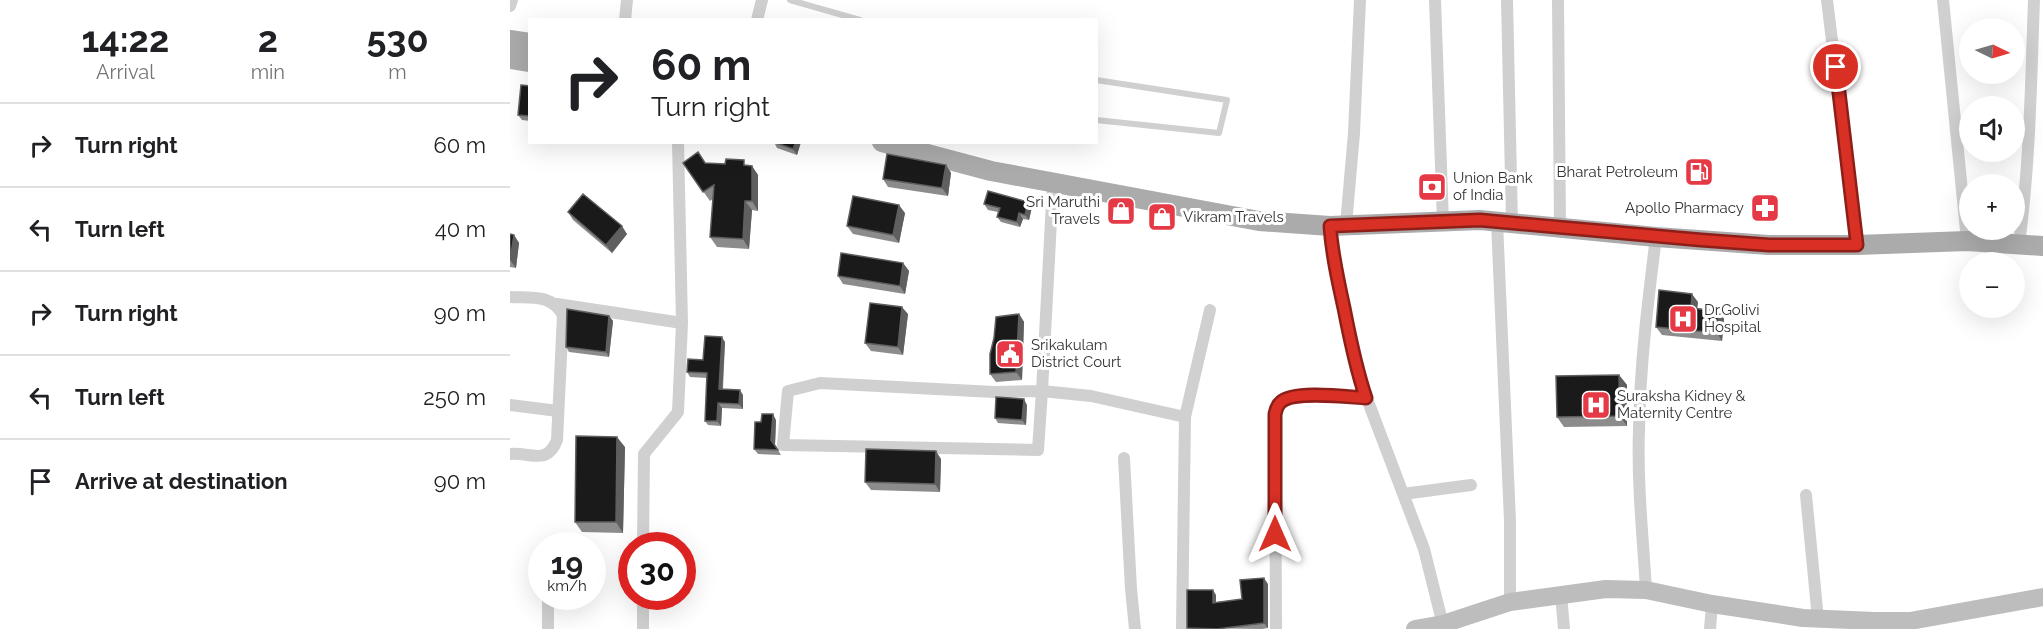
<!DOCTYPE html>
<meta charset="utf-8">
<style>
body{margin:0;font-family:Raleway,sans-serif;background:#f6f6f6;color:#202124;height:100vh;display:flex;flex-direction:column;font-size:22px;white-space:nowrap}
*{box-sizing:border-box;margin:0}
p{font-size:20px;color:#757577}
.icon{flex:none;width:33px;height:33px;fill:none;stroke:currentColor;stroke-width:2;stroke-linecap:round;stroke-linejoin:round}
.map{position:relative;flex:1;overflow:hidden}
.details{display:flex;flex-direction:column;background:#fff;width:510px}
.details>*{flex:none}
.hud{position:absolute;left:18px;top:18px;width:570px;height:126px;border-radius:0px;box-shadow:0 6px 24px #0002;background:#fff;color:#202124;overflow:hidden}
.needle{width:39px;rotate:95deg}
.fabs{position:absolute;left:1449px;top:18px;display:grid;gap:12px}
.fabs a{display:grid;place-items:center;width:66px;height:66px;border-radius:50%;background:#fff;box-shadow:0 6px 24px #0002;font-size:30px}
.speed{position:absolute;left:18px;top:532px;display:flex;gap:12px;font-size:30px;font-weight:700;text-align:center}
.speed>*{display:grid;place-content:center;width:78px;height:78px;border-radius:50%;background:#fff;box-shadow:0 6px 24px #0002;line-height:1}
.speed small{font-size:15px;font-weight:400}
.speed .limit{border:9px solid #d22;background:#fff;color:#111}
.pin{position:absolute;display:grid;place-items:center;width:51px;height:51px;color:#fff;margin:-26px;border:3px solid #fff;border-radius:50%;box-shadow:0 2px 6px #0007}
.me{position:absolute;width:66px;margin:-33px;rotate:0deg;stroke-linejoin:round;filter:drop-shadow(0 0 4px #0008)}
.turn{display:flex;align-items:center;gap:21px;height:126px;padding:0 24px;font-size:27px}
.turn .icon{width:78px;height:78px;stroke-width:2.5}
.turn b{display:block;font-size:42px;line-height:51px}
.eta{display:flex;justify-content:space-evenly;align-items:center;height:102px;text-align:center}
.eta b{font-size:36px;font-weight:700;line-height:42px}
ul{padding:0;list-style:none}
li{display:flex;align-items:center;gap:18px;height:84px;padding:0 24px;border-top:2px solid #e0e0e0}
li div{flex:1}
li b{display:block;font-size:22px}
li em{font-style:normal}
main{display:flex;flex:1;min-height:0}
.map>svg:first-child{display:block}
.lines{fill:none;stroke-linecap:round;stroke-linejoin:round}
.lane{stroke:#d0d0d0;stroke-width:6}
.street{stroke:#d0d0d0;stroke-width:12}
.secondary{stroke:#bdbdbd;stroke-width:18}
.primary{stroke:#ababab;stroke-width:20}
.wall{fill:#8c8c8c}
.shaded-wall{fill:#5f5f5f}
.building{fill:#1a1a1a;stroke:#5f5f5f;stroke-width:1.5}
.route-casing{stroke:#8d1f18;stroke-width:15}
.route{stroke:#d93025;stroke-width:10}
.labels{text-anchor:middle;stroke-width:6;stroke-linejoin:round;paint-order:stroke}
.poi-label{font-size:15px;fill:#333;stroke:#fff;text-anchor:start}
</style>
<main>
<section class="details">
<div class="eta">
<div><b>14:22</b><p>Arrival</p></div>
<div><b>2</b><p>min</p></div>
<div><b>530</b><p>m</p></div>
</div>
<ul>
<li><svg class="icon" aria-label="right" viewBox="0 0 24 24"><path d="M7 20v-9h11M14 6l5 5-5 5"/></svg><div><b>Turn right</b></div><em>60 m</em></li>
<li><svg class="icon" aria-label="left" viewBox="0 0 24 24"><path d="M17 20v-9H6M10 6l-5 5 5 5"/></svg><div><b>Turn left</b></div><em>40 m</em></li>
<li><svg class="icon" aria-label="right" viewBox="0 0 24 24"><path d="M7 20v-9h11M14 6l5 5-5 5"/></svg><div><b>Turn right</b></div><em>90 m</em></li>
<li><svg class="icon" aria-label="left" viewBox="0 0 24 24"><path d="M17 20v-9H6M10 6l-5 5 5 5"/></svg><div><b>Turn left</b></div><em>250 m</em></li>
<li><svg class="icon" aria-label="arrive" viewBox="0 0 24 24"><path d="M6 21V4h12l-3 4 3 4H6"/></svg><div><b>Arrive at destination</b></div><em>90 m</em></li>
</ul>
</section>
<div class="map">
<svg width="1533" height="629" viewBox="0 0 1533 629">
<rect width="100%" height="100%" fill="#fff"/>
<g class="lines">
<path class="lane" d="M 280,0 L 350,20
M 586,80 L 717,100 L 709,133 L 586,120"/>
<path class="street" d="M 925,0 L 933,222
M 997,0 L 1002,223
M 1048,0 L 1050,227
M 1317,0 L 1347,245
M 1433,0 L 1457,241
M 0,6 L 2,0
M 115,20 L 117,0
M 247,20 L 252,0
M 543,183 L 532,391 L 581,396 L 675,417 L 672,629
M 987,222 L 1000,521 L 1000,602
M 836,225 L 844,133 L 850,0
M 820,226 L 821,247 L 848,375 L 914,549 L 934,629
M 1509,244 C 1520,163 1521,82 1524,0
M 0,297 C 22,298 41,294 53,315 L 47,440 C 37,466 21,452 0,454
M 47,304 L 172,323
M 310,383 L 484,392 L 532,391 L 528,450 L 273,445 L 278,391 Z
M 0,405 L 48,411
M 675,417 L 700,310
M 614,458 L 621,589 L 625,629
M 893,494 L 961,485
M 1296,495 L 1308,619
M 133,546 L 134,454 L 168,412 L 172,323 L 168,142
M 1136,590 C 1133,537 1127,483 1129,430 C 1130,365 1138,301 1146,237
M 1051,594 L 1054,629
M 38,597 L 38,629
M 133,629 L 133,597
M 766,629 L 765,414 C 766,410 767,405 771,402 C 784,390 838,397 856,398
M 1200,629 L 1202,604"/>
<path class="secondary" d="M 905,629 L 933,624 L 1000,602 L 1096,589 L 1136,590 L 1202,604 L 1293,618 L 1365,621 L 1400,621 L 1533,597"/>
<path class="primary" d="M 0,40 L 20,43
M 0,59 L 20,62
M 372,142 L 481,171 L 749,221 L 820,226 L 970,220 L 1146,237 L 1259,245 L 1347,245 L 1457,241 L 1533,246"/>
</g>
<path class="wall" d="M 20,86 L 20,121 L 12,120 L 8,115 Z
M 264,142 L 291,142 L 287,155 L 267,148 Z
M 173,163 L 196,163 L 242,166 L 248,175 L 248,211 L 242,210 L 239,249 L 207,247 L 200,237 L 203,199 L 200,201 Z
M 436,165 L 441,173 L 438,196 L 378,187 L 373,179 Z
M 474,204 L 522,207 L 519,220 L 513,219 L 510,227 L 491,222 L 487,217 L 488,212 L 478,210 Z
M 58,212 L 117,234 L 102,253 L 63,220 Z
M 395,213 L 389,243 L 343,234 L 337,226 Z
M 0,234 L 4,235 L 9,243 L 6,268 L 0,267 Z
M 393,263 L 399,271 L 395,294 L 333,284 L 328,276 Z
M 1188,302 L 1187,309 L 1209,311 L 1214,319 L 1212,341 L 1152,335 L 1146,327 Z
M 398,314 L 393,355 L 361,351 L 355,343 Z
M 509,314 L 514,322 L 512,380 L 486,382 L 480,374 Z
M 99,316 L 103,321 L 99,357 L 59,352 L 56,347 Z
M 215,342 L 213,390 L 233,395 L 233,409 L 212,408 L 211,426 L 198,425 L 195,421 L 197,378 L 180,377 L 177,372 Z
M 1109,375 L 1117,385 L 1117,426 L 1054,427 L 1047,417 Z
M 517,405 L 516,425 L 488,423 L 485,418 Z
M 266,420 L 265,445 L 271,455 L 248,454 L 244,449 L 251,422 Z
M 115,447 L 113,533 L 72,532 L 65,522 Z
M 431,459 L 430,492 L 361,490 L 355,482 Z
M 758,584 L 758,628 L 752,629 L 677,628 L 706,595 L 706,602 L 732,599 Z"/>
<path class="shaded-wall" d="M 286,142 L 291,142 L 287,155 L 283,149 Z
M 436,165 L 441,173 L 438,196 L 432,188 Z
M 242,166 L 248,175 L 248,211 L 242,201 Z
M 235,201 L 242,210 L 239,249 L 233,239 Z
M 518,202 L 522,207 L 519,220 L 515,215 Z
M 389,205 L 395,213 L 389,243 L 383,235 Z
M 509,213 L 513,219 L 510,227 L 507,222 Z
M 112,226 L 117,234 L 102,253 L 96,245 Z
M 4,235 L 9,243 L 6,268 L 0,260 Z
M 393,263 L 399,271 L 395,294 L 390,286 Z
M 1182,294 L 1188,302 L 1186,316 L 1181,308 Z
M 392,307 L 398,314 L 393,355 L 388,347 Z
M 1209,311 L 1214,319 L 1212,341 L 1207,333 Z
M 509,314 L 514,322 L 512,380 L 506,372 Z
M 99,316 L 103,321 L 99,357 L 96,352 Z
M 212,337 L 215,342 L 212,394 L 209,389 Z
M 1109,375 L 1117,385 L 1117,426 L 1110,416 Z
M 230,390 L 233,395 L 233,409 L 229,404 Z
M 514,399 L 517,405 L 516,425 L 512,420 Z
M 208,403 L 212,408 L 211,426 L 207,421 Z
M 263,414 L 266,420 L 265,445 L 261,440 Z
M 107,437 L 115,447 L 113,533 L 106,522 Z
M 426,451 L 431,459 L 430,492 L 425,484 Z
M 754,578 L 758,584 L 758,628 L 754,623 Z
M 703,590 L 706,595 L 706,608 L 703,603 Z"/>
<path class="building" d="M 11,85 L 20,86 L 20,116 L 8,115 Z
M 264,142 L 286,142 L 283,149 Z
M 188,152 L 195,163 L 215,164 L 216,159 L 234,160 L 234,165 L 242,166 L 242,201 L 235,201 L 233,239 L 200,237 L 204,185 L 193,192 L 173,163 Z
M 377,154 L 436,165 L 432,188 L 373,179 Z
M 478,191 L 518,202 L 515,215 L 509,213 L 507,222 L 487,217 L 490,208 L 474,204 Z
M 73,194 L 112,226 L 96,245 L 58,212 Z
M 343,196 L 389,205 L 383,235 L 337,226 Z
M 0,234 L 4,235 L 0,260 Z
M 331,253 L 393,263 L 390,286 L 328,276 Z
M 1149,290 L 1182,294 L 1181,308 L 1209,311 L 1207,333 L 1146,327 Z
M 360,303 L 392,307 L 388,347 L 355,343 Z
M 57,309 L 99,316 L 96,352 L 56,347 Z
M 509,314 L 506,372 L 480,374 L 480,354 L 484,338 L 486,317 Z
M 195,336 L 212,337 L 209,389 L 230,390 L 229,404 L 208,403 L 207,421 L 195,421 L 197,373 L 177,372 L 178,359 L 193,360 Z
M 1109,375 L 1110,416 L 1047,417 L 1046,376 Z
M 486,397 L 514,399 L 512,420 L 485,418 Z
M 252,414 L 263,414 L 261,440 L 268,450 L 244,449 L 245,422 L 251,422 Z
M 66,436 L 107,437 L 106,522 L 65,522 Z
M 356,449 L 426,451 L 425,484 L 355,482 Z
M 754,578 L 754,623 L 707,629 L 677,628 L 677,590 L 703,590 L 703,603 L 732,599 L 730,580 Z"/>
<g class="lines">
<g class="route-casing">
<path id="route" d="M 765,534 L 765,414 C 766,410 767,405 771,402 C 784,390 838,397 856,398 C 846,369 840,339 834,308 C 828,281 822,254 820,226 L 970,220 L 1191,240 L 1259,245 L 1347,245 L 1326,67"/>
</g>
<use href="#route" class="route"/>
</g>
<defs>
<g id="fuel-square" transform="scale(1.5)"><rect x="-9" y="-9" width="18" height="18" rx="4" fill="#e63946" stroke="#fff"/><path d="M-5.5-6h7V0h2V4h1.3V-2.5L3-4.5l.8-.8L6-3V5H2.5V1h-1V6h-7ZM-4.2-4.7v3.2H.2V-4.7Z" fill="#fff"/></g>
<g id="bank-square" transform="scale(1.5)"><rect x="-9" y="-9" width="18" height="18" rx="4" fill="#e63946" stroke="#fff"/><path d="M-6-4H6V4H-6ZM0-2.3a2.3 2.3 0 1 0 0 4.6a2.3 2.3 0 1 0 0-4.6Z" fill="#fff"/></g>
<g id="pharmacy-square" transform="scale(1.5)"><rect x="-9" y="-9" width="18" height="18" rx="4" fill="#e63946" stroke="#fff"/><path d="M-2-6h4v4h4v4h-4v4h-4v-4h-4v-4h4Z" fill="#fff"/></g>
<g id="shop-square" transform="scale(1.5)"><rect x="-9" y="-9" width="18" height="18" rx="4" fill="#e63946" stroke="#fff"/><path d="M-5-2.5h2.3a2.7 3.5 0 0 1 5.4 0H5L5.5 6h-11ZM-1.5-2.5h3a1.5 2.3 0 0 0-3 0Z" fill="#fff"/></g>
<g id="hospital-square" transform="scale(1.5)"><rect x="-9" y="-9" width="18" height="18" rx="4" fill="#e63946" stroke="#fff"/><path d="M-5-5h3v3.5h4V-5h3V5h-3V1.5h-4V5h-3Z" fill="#fff"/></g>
<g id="civic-square" transform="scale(1.5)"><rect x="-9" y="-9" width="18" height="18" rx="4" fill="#e63946" stroke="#fff"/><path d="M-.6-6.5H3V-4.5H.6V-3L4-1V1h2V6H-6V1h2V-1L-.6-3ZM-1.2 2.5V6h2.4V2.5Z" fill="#fff"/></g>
</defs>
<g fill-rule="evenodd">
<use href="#fuel-square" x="1189" y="172"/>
<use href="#bank-square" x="922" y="187"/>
<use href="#pharmacy-square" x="1255" y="208"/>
<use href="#shop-square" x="611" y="211"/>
<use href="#shop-square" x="652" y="217"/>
<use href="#hospital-square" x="1173" y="319"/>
<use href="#civic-square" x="500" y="354"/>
<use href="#hospital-square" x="1086" y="405"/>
</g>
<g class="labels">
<g class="poi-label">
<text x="1168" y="177" text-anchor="end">Bharat Petroleum</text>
<text x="943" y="183">Union Bank<tspan x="943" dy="17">of India</tspan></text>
<text x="590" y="207" text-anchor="end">Sri Maruthi<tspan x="590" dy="17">Travels</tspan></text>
<text x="1234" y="213" text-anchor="end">Apollo Pharmacy</text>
<text x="673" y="222">Vikram Travels</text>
<text x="1194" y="315">Dr.Golivi<tspan x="1194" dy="17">Hospital</tspan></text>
<text x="521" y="350">Srikakulam<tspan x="521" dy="17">District Court</tspan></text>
<text x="1107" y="401">Suraksha Kidney &amp;<tspan x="1107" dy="17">Maternity Centre</tspan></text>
</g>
</g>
</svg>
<div class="fabs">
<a><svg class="needle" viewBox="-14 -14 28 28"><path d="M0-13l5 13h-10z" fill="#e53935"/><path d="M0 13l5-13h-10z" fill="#757577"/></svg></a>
<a><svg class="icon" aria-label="sound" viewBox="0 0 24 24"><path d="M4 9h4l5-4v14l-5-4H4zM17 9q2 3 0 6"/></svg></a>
<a>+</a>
<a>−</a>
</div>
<div class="speed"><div>19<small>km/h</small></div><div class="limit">30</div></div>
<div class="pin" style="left:1326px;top:67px;background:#d93025"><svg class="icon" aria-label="arrive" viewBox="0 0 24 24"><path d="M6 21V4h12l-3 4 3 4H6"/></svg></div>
<svg class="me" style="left:765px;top:534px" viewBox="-20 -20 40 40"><path d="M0-17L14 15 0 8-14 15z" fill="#d93025" stroke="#fff" stroke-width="4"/></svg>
<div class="hud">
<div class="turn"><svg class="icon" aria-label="right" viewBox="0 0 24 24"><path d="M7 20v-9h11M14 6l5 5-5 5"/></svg><div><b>60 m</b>Turn right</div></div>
</div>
</div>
</main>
